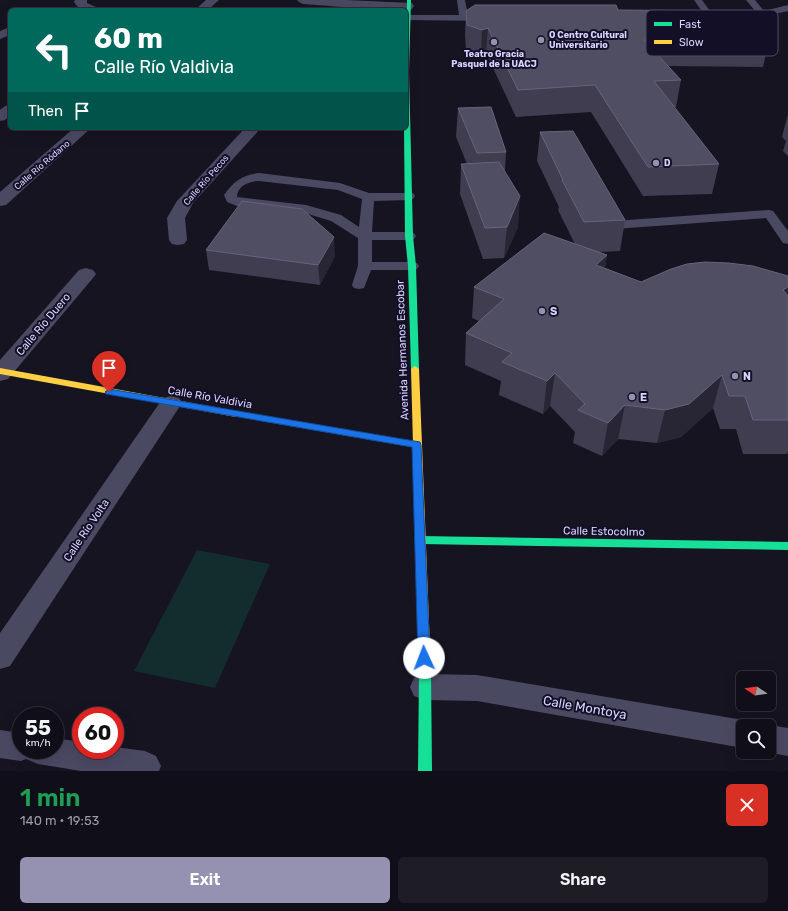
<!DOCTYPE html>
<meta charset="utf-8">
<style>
body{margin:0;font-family:Rubik,sans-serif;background:#1e1d26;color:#f1f3f6;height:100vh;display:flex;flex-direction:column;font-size:15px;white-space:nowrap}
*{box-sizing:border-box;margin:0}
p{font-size:13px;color:#9c9ca2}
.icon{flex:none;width:22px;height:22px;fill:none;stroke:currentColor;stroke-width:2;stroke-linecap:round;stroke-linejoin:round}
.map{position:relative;height:771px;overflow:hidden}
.sheet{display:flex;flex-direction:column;background:#100f19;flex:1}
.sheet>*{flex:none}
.hud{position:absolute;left:8px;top:8px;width:400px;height:122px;border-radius:6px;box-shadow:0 4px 16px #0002,0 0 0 1px #302f38;background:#00695c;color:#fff;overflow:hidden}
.needle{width:26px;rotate:283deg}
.controls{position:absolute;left:736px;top:671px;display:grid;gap:8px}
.controls a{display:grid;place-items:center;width:40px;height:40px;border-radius:6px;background:#100f19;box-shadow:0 4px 16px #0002,0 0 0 1px #302f38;font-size:20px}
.speed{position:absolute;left:12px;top:707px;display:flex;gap:8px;font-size:20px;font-weight:700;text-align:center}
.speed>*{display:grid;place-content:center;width:52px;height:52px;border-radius:50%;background:#100f19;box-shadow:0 4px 16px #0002,0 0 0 1px #302f38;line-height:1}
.speed small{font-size:10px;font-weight:400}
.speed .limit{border:6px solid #d22;background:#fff;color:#111}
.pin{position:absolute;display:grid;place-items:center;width:34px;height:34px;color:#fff;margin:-41px -17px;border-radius:50% 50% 50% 0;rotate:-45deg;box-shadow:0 0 4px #0007}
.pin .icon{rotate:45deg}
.me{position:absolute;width:44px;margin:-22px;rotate:358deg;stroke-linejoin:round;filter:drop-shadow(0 0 3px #0008)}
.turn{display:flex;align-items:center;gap:14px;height:84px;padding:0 20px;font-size:18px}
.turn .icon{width:52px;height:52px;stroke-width:2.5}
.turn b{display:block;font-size:28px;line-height:34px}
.then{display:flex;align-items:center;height:38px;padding:0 20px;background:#0003;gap:8px;font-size:15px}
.round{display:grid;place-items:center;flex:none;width:42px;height:42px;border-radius:6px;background:#1e1d26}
.summary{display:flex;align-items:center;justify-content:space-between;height:68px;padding:0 20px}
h1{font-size:24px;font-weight:600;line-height:30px;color:#1e9e55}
.cta{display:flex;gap:8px;margin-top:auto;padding:8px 20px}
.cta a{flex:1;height:46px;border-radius:6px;background:#9591b1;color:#fff;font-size:16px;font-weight:600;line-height:46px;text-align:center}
.cta a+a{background:#1e1d26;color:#f1f3f6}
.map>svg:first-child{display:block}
.green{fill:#132c2d}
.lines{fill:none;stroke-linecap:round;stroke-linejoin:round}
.lane{fill:#4a4962;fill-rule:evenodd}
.street{fill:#4a4962;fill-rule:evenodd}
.fast{fill:#16e098;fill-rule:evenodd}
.slow{fill:#ffcf43;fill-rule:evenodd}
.wall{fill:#403d50}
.shaded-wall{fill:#282635}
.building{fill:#504e63;stroke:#66637b}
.route{fill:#1a73e8;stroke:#114b97}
.poi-dot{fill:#9591b1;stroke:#130f26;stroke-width:1.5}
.labels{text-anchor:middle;stroke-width:4;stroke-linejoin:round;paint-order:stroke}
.far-poi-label{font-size:9px;font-weight:bold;fill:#d9d4ff;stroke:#130f26;text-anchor:start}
.far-street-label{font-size:9px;fill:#d9d4ff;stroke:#130f26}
.poi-label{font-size:11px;font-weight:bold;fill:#d9d4ff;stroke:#130f26;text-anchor:start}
.street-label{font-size:11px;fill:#d9d4ff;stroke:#130f26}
.near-street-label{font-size:13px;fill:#d9d4ff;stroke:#130f26}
.key{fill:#130f26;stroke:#4e4a67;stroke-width:1}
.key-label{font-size:11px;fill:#d9d4ff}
</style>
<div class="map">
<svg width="788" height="771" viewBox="0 0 788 771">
<rect width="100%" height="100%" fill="#161421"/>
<path class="green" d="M 197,550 L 270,564 L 215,688 L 134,671 Z"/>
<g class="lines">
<path class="lane" d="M 457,0 L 465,0 L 468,15 L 487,15 L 491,18 L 487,21 L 406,20 L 406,16 L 409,15 L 459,15 Z
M 694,0 L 702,0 L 715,18 L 714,20 L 708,20 Z
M 746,0 L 755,0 L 764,11 L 788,5 L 788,11 L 762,17 L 728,20 L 727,18 L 728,16 L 756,12 Z
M 259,173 L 340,183 L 369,193 L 413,193 L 415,196 L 413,199 L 409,200 L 374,201 L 372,232 L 409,232 L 414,233 L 416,236 L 414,239 L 409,240 L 372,240 L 372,262 L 412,262 L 417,263 L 419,266 L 417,269 L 412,270 L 371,270 L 364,288 L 359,289 L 354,288 L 352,285 L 358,266 L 358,238 L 331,221 L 305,213 L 237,206 L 227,202 L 224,195 C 234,181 242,175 259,173 ZM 259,181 L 338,190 L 362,199 L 359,227 L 341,215 L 306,205 L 237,197 C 237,186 249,181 259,181 Z
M 769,210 L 773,211 L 788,231 L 788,244 L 783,243 L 766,218 L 614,229 L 609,228 L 608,225 L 609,222 L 614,221 Z"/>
<path class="street" d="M 75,0 L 87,0 L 87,3 L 96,7 L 98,10 L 82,10 L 79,9 L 74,2 Z
M 206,0 L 219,0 L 208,10 L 195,10 Z
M 297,0 L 346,0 L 412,3 L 414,6 L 412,9 L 382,10 L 303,4 L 299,2 Z
M 10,27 L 10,35 L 0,39 L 0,31 Z
M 10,105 L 10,116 L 5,120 L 0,121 L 0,110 L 5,106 Z
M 74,128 L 91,128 L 6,205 L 0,206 L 0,192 Z
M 245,128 L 261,128 L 193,203 L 185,218 L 187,240 L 184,244 L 178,245 L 172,244 L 169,240 L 167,218 L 177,201 Z
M 86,268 L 93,270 L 96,274 L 93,278 L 8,379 L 0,381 L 0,360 L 79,270 Z
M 171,396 L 179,398 L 182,403 L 10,666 L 0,669 L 0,633 L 163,398 Z
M 425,674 L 477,675 L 743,720 L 754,724 L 755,726 L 743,726 L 743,748 L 477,701 L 425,700 L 414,696 L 410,687 L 414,678 Z
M 769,725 L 788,728 L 788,756 L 766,752 L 769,752 L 769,726 L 766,726 Z
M 0,730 L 21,733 L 21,750 L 55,750 L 55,738 L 81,742 L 81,750 L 115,750 L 115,747 L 145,751 L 156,756 L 161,766 L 159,771 L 81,771 L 38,764 L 26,759 L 21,761 L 0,758 Z"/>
<path class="fast" d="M 407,0 L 411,0 L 409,72 L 413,236 L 416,266 L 419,369 L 415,372 L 411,369 L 408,266 L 405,236 L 404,128 L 406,128 Z
M 236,411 L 417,442 L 422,445 L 417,448 L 233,416 L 231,414 L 233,412 Z
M 420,536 L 788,542 L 788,550 L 420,544 L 416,543 L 415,540 L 416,537 Z
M 425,667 L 429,668 L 431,672 L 432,771 L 418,771 L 419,672 L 421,668 Z"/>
<path class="slow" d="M 415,366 L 419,369 L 431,672 L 429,676 L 425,677 L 421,676 L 419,672 L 411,369 Z
M 0,368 L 236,411 L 241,414 L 236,417 L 0,374 Z"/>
</g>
<path class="wall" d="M 618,10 L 769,41 L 763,67 L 668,66 L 681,80 L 676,107 L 674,107 L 719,164 L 712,194 L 643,196 L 591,112 L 516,117 L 486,53 L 481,55 L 466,50 L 465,35 L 466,11 Z
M 458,108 L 506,152 L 505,171 L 518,227 L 504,258 L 483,259 L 460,194 L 461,164 L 467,164 L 456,137 Z
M 788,114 L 788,156 L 783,151 L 786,141 L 782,137 Z
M 540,132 L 625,220 L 620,251 L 599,252 L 607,255 L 605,268 L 641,282 L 788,276 L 788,451 L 787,454 L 743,454 L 736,429 L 720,429 L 713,408 L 681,437 L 657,443 L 618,439 L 602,456 L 573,443 L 575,432 L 550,406 L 543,414 L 499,395 L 501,381 L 465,365 L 466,333 L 479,321 L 472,318 L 474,287 L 575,244 L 558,210 L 559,207 L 537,161 Z
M 206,250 L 335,256 L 320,285 L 209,270 Z"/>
<path class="shaded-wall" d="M 488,28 L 486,53 L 481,55 L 482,30 Z
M 520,196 L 518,227 L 504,258 L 507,227 Z
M 334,237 L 335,256 L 320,285 L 318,265 Z
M 607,255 L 602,286 L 596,265 Z
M 788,287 L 788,312 L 783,290 Z
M 555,373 L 550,406 L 543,414 L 547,381 Z
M 722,375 L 713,408 L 681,437 L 657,443 L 665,410 Z
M 625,405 L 618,439 L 602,456 L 608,423 Z"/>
<path class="building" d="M 475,5 L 616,5 L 618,10 L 748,11 L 769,41 L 644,40 L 681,80 L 654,81 L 719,164 L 648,167 L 595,85 L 518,90 L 488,28 L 482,30 L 467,25 L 466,11 Z
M 491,107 L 506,152 L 477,153 L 458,108 Z
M 573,131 L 625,220 L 584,222 L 562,180 L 563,180 L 540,132 Z
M 499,162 L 520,196 L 507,227 L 485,228 L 461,164 Z
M 242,201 L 302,209 L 334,237 L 318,265 L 206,250 Z
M 544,233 L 607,255 L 596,265 L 641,282 L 671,269 L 687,264 L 705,262 L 729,263 L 753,266 L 788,276 L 788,287 L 783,290 L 788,296 L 788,420 L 753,420 L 745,396 L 729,396 L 722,375 L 689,404 L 665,410 L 625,405 L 608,423 L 578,410 L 585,404 L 555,373 L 547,381 L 502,362 L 512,353 L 466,333 L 504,299 L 474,287 Z"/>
<path class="route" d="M 109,389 L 420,442 L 421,445 L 430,658 L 428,661 L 424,663 L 420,661 L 418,658 L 412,447 L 106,394 L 105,392 Z"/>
<g class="poi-dot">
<circle cx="541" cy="40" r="4"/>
<circle cx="494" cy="42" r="4"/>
<circle cx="656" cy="163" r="4"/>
<circle cx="542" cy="311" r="4"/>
<circle cx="735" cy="376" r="4"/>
<circle cx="632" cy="397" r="4"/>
</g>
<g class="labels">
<g class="far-poi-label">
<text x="549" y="38">O Centro Cultural<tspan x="549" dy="10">Universitario</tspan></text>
<text x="494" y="57" text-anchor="middle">Teatro Gracia<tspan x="494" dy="10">Pasquel de la UACJ</tspan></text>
<text x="664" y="166">D</text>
</g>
<g class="far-street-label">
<text transform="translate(42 165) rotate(-41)" y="3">Calle Río Ródano</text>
<text transform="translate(206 180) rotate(-49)" y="3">Calle Río Pecos</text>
</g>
<g class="poi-label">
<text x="550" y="315">S</text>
<text x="743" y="380">N</text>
<text x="640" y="401">E</text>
</g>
<g class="street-label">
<text transform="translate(43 324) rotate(-50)" y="4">Calle Río Duero</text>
<text transform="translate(402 350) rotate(-92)" y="4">Avenida Hermanos Escobar</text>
<text transform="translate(210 397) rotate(10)" y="4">Calle Río Valdivia</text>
<text transform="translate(86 530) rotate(-56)" y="4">Calle Río Volta</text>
<text transform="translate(604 531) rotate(1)" y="4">Calle Estocolmo</text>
</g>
<g class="near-street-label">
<text transform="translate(585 707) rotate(10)" y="5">Calle Montoya</text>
</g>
</g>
<rect x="646" y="10" width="132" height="46" rx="6" class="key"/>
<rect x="654" y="22" width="18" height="4" fill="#16e098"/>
<rect x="654" y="40" width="18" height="4" fill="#ffcf43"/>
<g class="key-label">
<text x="679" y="28">Fast</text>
<text x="679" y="46">Slow</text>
</g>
</svg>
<div class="controls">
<a><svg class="needle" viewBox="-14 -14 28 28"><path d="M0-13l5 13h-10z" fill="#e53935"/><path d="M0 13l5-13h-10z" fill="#9c9ca2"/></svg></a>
<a><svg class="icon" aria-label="search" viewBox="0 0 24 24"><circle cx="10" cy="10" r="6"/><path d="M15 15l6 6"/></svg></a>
</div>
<div class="speed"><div>55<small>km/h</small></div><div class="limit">60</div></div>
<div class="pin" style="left:109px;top:392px;background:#d93025"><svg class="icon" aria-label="arrive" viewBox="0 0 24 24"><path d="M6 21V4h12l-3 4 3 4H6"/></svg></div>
<svg class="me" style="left:424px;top:658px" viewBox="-20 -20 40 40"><circle r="19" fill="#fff"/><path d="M0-13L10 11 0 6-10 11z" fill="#1a73e8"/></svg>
<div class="hud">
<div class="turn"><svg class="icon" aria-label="left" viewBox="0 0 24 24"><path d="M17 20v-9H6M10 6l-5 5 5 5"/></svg><div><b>60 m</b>Calle Río Valdivia</div></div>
<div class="then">Then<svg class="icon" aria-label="arrive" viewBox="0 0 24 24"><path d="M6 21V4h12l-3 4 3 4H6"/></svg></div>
</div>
</div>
<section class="sheet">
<div class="summary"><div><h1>1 min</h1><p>140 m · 19:53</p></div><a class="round" style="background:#d93025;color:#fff"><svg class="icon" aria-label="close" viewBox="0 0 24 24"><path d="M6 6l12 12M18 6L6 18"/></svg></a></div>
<div class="cta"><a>Exit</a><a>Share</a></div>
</section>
